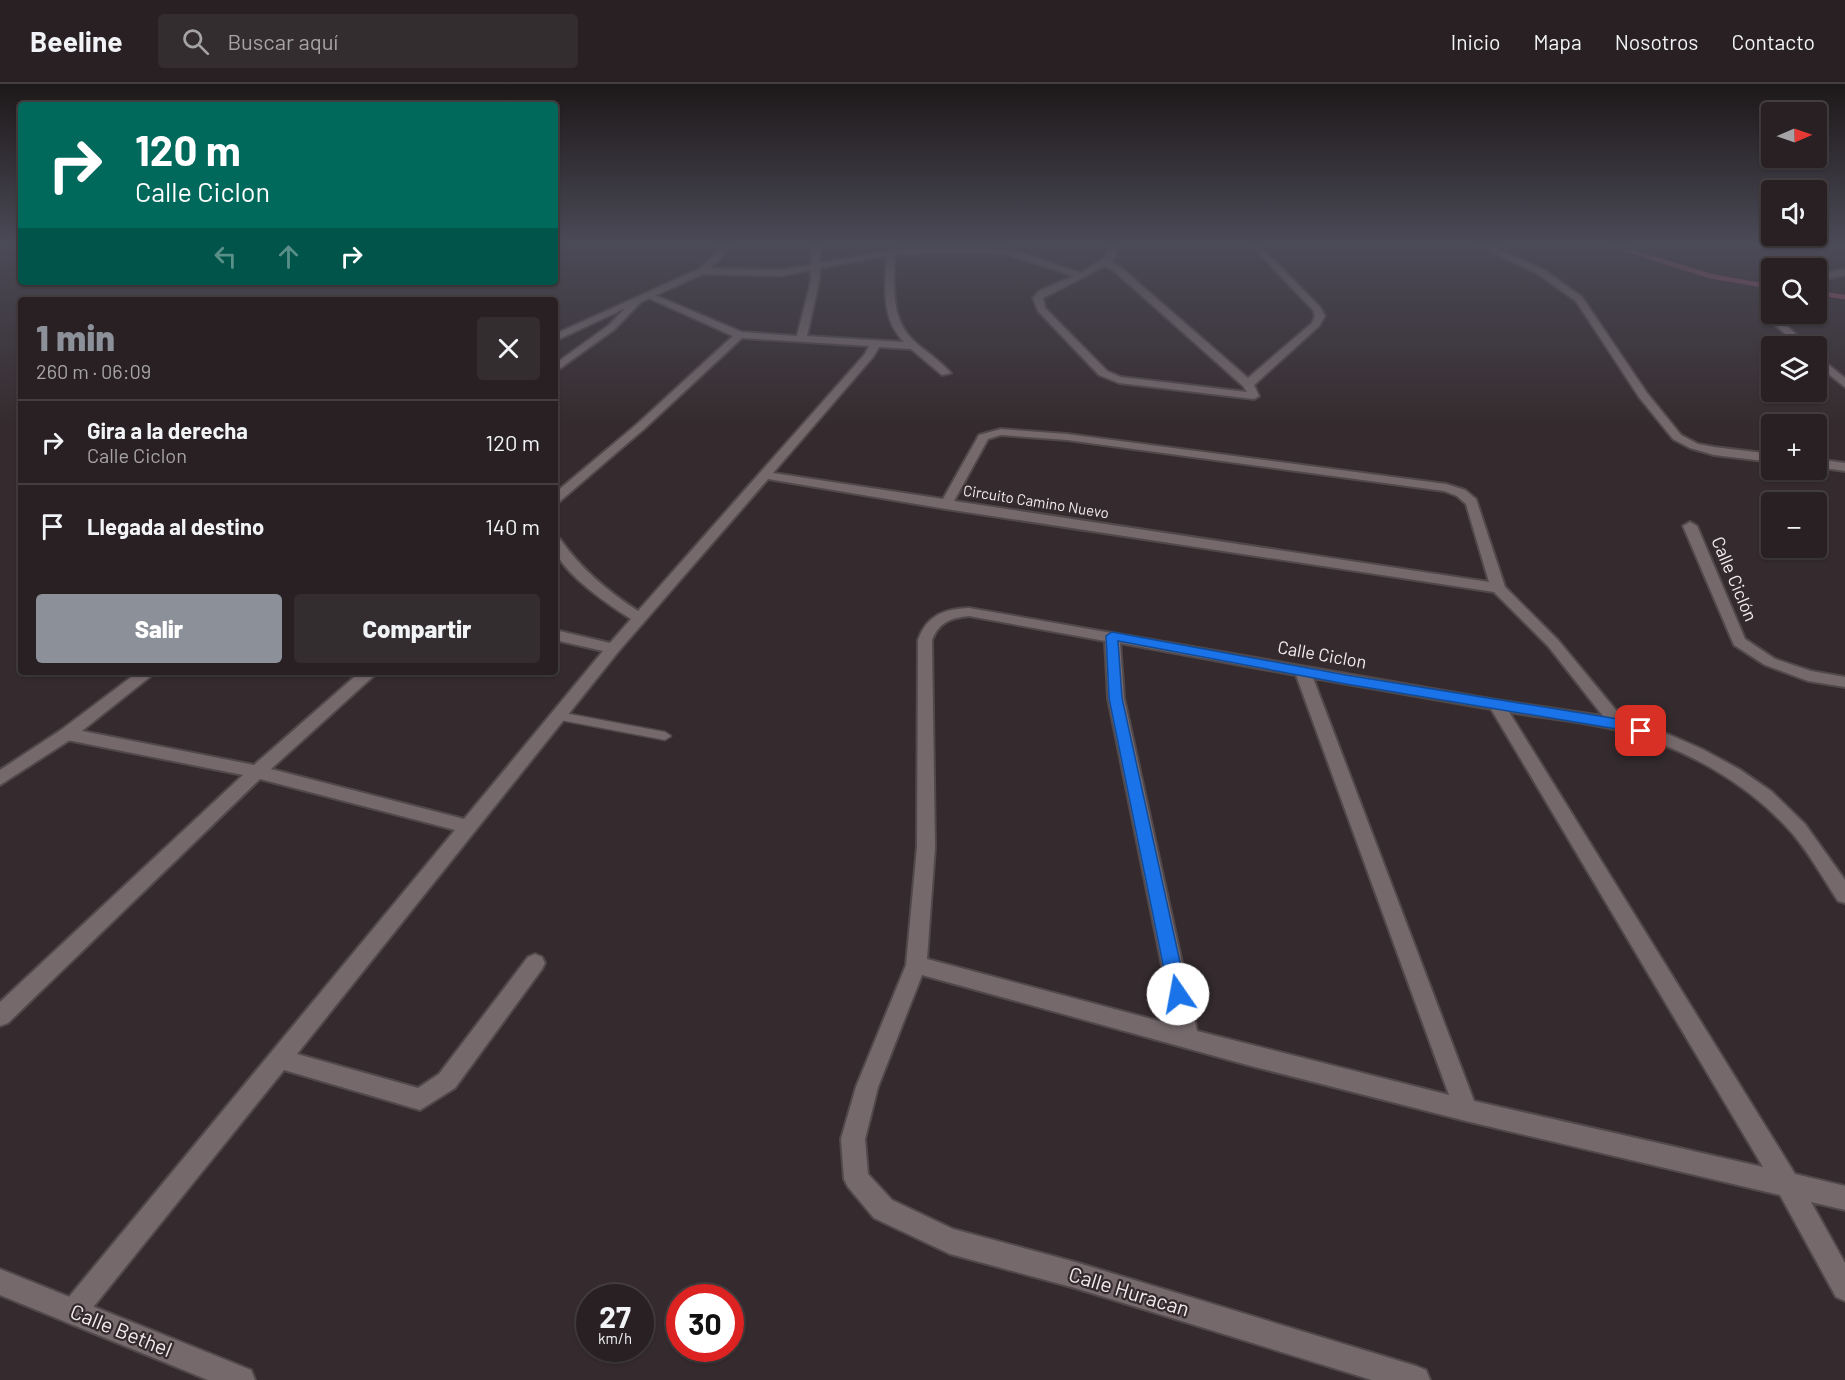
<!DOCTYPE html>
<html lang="es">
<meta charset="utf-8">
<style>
body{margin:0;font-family:Barlow,sans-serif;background:#342d2f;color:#f1f3f6;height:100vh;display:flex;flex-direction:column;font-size:22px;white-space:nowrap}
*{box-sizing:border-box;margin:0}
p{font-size:20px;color:#a5a3a5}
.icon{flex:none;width:33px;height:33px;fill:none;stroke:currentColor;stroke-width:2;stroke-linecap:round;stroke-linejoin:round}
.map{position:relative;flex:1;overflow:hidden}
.panel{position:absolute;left:18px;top:213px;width:540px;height:378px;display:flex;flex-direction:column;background:#282022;border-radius:6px;box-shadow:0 2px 4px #0004,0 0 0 2px #443e40}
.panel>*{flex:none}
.hud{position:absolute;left:18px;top:18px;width:540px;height:183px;border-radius:6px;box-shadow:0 2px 4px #0004,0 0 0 2px #443e40;background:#00695c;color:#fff;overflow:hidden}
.needle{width:39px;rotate:88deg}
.controls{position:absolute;left:1761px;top:18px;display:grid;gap:12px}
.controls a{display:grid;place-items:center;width:66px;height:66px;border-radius:6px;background:#282022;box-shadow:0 2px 4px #0004,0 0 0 2px #443e40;font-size:30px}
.speed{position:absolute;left:576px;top:1200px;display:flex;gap:12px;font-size:30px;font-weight:700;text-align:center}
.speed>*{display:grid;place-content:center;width:78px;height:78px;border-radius:50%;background:#282022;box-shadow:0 2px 4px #0004,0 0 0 2px #443e40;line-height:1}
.speed small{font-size:15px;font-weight:400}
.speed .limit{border:9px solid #d22;background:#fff;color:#111}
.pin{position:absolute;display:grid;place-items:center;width:51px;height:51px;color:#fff;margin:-26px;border-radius:12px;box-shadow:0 3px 9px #0006}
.me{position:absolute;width:66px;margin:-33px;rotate:348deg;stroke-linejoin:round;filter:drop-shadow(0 0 4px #0008)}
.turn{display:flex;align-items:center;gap:21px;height:126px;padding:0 18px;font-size:27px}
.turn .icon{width:78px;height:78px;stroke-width:2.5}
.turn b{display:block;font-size:42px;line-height:51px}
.lanes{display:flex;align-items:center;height:57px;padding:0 18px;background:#0003;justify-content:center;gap:30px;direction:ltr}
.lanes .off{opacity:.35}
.round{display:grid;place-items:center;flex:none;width:63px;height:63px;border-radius:6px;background:#342d2f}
.overview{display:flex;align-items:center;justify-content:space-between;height:102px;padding:0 18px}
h1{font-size:36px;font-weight:800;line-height:45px;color:#8c9099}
.cta{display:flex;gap:12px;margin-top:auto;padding:12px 18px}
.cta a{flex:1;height:69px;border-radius:6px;background:#8c9099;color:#fff;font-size:24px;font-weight:800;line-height:69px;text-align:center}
.cta a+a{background:#342d2f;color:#f1f3f6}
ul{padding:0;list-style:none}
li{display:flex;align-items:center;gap:18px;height:84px;padding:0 18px;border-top:2px solid #443e40}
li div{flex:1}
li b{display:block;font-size:22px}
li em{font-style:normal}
header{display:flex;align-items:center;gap:36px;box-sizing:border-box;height:84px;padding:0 30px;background:#282022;border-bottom:2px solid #443e40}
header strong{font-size:28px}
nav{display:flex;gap:33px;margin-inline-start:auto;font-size:21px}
.search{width:420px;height:54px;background:#342d2f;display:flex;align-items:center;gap:15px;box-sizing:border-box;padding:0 21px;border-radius:6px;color:#a5a3a5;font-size:22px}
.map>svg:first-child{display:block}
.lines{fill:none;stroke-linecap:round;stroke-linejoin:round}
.stream{stroke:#994a64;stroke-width:4.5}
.service-casing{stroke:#50484a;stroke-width:3}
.minor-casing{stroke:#50484a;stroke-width:4}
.tertiary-casing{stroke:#50484a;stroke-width:4}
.service{fill:#75696c;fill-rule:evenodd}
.minor{fill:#75696c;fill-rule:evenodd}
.tertiary{fill:#75696c;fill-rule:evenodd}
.route{fill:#1a73e8;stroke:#114b97;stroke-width:1.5}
.labels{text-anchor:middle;stroke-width:4.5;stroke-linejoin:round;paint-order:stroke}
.far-street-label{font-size:15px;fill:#f2ebed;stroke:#352b2e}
.street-label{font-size:18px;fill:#f2ebed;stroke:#352b2e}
.near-street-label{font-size:21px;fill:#f2ebed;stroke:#352b2e}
</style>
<header>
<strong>Beeline</strong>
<div class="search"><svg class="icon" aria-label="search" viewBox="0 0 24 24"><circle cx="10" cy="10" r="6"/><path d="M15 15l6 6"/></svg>Buscar aquí</div>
<nav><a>Inicio</a><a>Mapa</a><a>Nosotros</a><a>Contacto</a></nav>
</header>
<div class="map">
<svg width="1845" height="1296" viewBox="0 0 1845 1296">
<rect width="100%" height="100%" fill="#352b2e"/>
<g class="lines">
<path class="stream" d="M 1611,161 L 1710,192 L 1772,203
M 1816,209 L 1845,213"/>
<g class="service-casing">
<path id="service" d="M 1838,161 L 1845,161 L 1845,163 L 1839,162 Z
M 559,628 L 665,648 L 671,652 L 665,656 L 555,635 L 553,632 L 555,629 Z"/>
</g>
<g class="minor-casing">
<path id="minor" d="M 812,161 L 820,161 L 820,179 C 880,168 951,154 1011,167 C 1035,172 1058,182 1081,189 L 1107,172 L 1109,161 L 1117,161 L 1115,173 L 1111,178 L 1119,182 L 1248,294 L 1312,239 L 1315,232 L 1313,226 L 1251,161 L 1259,161 L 1320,223 L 1325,232 L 1319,242 L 1254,301 L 1259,312 L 1254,315 L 1119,299 L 1099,291 L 1038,227 L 1033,214 L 1039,207 L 1074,192 L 1009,171 L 970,168 L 894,171 C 895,204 889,235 916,259 C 927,268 941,278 951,289 L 942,291 L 911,265 L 879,263 L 873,273 L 773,389 L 943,415 L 979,351 L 1001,345 L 1067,350 L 1446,400 L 1465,406 L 1476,415 L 1505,503 L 1558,556 L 1624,636 L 1670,651 L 1702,665 L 1739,685 L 1771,707 L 1805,740 L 1845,796 L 1845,819 L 1838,817 C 1823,794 1809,769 1792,749 C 1747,698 1682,662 1617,646 C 1582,637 1544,634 1509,628 L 1795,1090 L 1845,1102 L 1845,1126 L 1811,1118 L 1845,1179 L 1845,1217 L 1836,1213 L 1780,1111 L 1466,1037 L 1251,982 L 922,891 L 878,1003 L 865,1055 L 868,1090 L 892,1116 L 953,1145 L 1075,1178 L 1416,1282 L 1426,1286 L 1430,1296 L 1372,1296 L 1075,1204 L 950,1170 L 874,1134 L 848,1103 L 844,1095 L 841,1055 L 856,1003 L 906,881 L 917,763 L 918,556 C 927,531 944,525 969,524 L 1496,616 L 1603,632 L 1548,562 L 1494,508 L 946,425 L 768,395 L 618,568 L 297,970 L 418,1004 L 439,990 L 528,873 L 535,870 L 542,873 L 545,879 L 542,885 L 455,1004 L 420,1026 L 284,986 L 82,1237 L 73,1241 L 64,1237 L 60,1228 L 64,1219 L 455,746 L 260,695 L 8,939 L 0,942 L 0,918 L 243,691 L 67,656 L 61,654 L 59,650 L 61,646 L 67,644 L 254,681 L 360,588 L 378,588 L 271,685 L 464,735 L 603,567 L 555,556 L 555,546 L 610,559 L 631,535 C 610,522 565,491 556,468 C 554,464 555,458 555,454 L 560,455 C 581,485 607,507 638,527 L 865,270 L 869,262 L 742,254 L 644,345 L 559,418 L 555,419 L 555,409 L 636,341 L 733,252 L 644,212 L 652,210 L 742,248 L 797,252 L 811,197 L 811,186 L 780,192 L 702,190 L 698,187 L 702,184 L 780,186 L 811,181 ZM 886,172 C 886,204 880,233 904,258 L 807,252 L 819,197 L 820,184 ZM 1105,182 L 1113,186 L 1243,302 L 1247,308 L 1121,293 L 1107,287 L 1045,224 L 1043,214 ZM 1001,351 L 1067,356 L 1444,407 L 1457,412 L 1466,420 L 1489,498 L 954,417 L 988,355 ZM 969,532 L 1105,557 L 1108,614 L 1174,941 L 927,875 L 935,763 L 932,556 C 939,538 951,534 969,532 ZM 1120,559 L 1296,591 L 1449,1011 L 1197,947 L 1124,614 ZM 1313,594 L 1491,625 L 1763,1083 L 1474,1017 Z
M 1845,185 L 1845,191 L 1816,197 L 1816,191 Z
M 635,214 L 643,216 L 555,257 L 555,250 Z
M 1770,228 L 1777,230 L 1781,237 L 1809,262 L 1799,262 L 1774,240 L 1768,230 Z
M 1816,271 L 1845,294 L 1845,303 L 1816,280 Z
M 1690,438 L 1697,442 L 1745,555 L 1775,575 L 1811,587 L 1845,593 L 1845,603 L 1808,597 L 1765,581 L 1734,561 L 1683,442 Z"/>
</g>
<g class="tertiary-casing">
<path id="tertiary" d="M 720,161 L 728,161 L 722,173 L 705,189 L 641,218 L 615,245 L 555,288 L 555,280 L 609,241 L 635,214 L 699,185 L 715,170 Z
M 1478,161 L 1488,161 L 1544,186 L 1582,213 L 1647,309 L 1681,351 L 1698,360 L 1714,363 L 1772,370 L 1772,378 L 1714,371 L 1690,364 L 1673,355 L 1639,313 L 1576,217 L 1538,190 Z
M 1816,375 L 1845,379 L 1845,387 L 1816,383 Z
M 138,588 L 156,588 L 73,654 L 0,701 L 0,686 L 61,646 Z
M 0,1185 L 251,1286 L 255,1296 L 208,1296 L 0,1211 Z"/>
</g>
<use href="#service" class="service"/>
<use href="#minor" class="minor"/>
<use href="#tertiary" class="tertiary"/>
</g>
<linearGradient id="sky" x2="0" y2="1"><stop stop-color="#1d1819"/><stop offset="0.47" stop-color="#4b4a57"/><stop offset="1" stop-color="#4b4a57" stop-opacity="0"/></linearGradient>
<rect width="1845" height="342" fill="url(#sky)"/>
<path class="route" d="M 1112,548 L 1346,591 L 1618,635 L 1646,644 L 1648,647 L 1641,652 L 1617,645 L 1346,600 L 1118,557 L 1122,614 L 1187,910 L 1184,915 L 1178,918 L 1172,915 L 1169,910 L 1109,614 L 1106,552 Z"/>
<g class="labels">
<g class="far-street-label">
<text transform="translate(1036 418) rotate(9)" y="5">Circuito Camino Nuevo</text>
</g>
<g class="street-label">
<text transform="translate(1734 495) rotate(67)" y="6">Calle Ciclón</text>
<text transform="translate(1322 571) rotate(10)" y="6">Calle Ciclon</text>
</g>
<g class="near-street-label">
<text transform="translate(1129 1208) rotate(17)" y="7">Calle Huracan</text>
<text transform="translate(121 1247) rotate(22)" y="7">Calle Bethel</text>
</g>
</g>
</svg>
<div class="controls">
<a><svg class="needle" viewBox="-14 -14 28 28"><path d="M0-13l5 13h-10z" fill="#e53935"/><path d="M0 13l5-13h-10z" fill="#a5a3a5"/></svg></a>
<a><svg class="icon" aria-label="sound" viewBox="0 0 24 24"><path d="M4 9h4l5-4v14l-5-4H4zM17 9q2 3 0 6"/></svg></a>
<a><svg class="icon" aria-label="search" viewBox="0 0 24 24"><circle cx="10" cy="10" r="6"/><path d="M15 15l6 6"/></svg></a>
<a><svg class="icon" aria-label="layers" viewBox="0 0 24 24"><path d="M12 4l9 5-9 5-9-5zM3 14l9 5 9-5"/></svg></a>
<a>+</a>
<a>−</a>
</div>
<div class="speed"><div>27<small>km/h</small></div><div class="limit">30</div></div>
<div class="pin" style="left:1641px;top:647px;background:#d93025"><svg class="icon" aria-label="arrive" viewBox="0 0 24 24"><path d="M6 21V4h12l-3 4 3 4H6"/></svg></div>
<svg class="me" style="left:1178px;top:910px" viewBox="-20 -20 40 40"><circle r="19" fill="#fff"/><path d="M0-13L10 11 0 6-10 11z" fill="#1a73e8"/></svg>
<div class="hud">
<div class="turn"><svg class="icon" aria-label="right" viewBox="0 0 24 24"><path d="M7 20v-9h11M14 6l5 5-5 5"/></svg><div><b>120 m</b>Calle Ciclon</div></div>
<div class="lanes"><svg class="icon off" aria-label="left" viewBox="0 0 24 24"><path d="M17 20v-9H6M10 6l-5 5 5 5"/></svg><svg class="icon off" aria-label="ahead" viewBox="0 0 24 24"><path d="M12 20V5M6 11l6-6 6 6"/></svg><svg class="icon" aria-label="right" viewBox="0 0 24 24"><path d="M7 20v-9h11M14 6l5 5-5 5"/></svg></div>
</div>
<section class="panel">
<div class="overview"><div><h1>1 min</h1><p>260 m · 06:09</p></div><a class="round"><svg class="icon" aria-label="close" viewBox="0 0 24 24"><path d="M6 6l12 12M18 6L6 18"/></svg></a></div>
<ul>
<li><svg class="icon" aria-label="right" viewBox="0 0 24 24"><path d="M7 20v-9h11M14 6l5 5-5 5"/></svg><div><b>Gira a la derecha</b><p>Calle Ciclon</p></div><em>120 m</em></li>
<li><svg class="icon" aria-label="arrive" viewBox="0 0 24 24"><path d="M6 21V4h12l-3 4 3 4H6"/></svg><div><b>Llegada al destino</b></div><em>140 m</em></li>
</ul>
<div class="cta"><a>Salir</a><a>Compartir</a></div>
</section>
</div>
